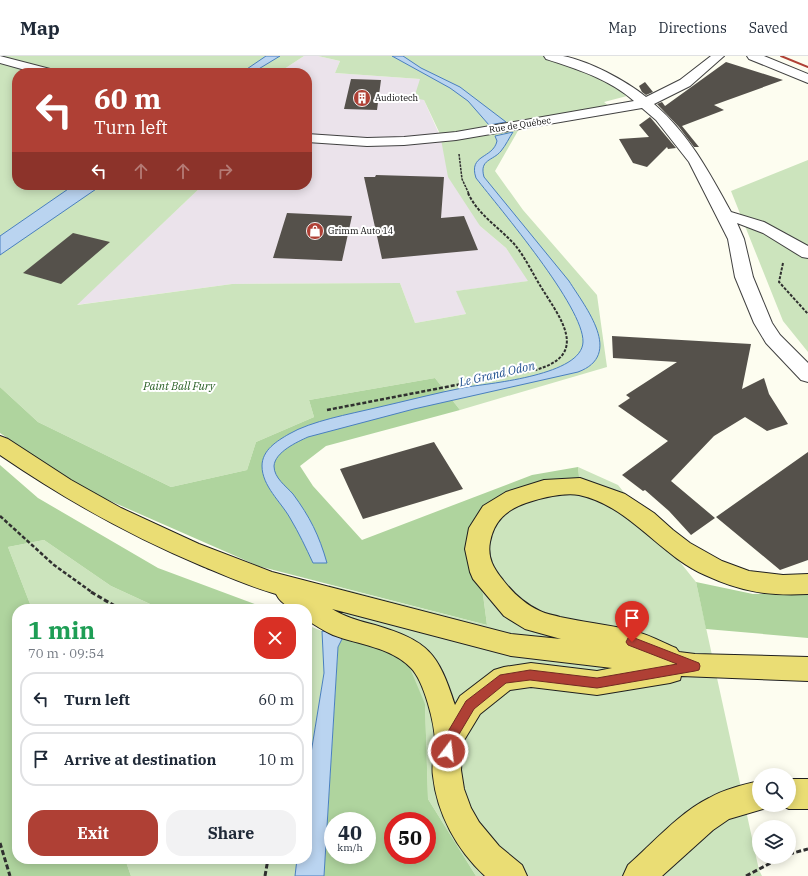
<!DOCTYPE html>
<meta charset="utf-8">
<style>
body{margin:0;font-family:"IBM Plex Serif",serif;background:#f2f2f3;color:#1f2937;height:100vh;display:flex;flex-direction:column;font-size:15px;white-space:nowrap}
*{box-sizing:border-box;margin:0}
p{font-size:13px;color:#747a83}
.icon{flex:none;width:22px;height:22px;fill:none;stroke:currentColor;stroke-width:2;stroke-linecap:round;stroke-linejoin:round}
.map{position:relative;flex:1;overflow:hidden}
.panel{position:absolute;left:12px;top:548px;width:300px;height:260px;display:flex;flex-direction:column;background:#fff;border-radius:16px;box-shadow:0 2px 10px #0003}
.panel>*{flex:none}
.banner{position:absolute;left:12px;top:12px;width:300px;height:122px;border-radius:16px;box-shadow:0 2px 10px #0003;background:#af4035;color:#fff;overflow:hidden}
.controls{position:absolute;left:752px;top:712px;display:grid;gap:8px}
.controls a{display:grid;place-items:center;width:44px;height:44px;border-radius:50%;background:#fff;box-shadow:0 2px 10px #0003;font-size:20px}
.speed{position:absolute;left:324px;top:756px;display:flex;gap:8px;font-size:20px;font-weight:700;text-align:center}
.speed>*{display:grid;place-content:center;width:52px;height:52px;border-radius:50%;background:#fff;box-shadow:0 2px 10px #0003;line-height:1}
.speed small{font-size:10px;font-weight:400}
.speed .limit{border:6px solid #d22;background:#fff;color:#111}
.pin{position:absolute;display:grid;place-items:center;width:34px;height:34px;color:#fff;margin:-41px -17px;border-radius:50% 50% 50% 0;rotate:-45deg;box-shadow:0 0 4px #0007}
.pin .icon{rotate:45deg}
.me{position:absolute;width:44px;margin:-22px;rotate:15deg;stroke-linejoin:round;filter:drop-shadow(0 0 3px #0008)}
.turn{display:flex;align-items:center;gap:14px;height:84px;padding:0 16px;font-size:18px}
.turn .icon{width:52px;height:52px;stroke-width:2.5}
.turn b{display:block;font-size:28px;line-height:34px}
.lanes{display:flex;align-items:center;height:38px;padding:0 16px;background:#0003;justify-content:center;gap:20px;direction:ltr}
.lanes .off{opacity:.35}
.round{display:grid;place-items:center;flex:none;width:42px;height:42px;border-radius:16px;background:#f2f2f3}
.summary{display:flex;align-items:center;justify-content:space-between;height:68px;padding:0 16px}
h1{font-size:24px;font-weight:700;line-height:30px;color:#1e9e55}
.button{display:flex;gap:8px;margin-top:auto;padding:8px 16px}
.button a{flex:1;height:46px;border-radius:16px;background:#af4035;color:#fff;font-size:16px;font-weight:700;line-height:46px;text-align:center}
.button a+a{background:#f2f2f3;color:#1f2937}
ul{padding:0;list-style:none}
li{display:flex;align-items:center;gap:12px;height:54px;margin:0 8px 6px;padding:0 8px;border:2px solid #e0e1e3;border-radius:16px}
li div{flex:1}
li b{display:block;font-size:15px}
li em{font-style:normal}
header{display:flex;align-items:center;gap:24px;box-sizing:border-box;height:56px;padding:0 20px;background:#fff;border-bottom:1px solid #e0e1e3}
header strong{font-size:19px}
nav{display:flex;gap:22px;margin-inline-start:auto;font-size:14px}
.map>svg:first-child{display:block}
.industrial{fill:#ebe3eb}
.green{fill:#cce4bd}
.forest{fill:#afd49e;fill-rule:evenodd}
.water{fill:#bad4f0;stroke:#497fbf}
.building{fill:#55514b}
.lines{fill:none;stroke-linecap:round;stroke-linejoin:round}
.minor-casing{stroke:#414141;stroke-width:2}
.major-casing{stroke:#1f1f1f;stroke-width:2}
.path-far3{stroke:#303030;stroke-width:1.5;stroke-dasharray:2.5 1;stroke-linecap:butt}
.path-far2{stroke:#303030;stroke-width:2;stroke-dasharray:3 1.5;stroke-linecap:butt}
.path-far1{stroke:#303030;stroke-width:2.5;stroke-dasharray:4 2;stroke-linecap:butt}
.path{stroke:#303030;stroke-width:3;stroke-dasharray:5 2.5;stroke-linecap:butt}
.minor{fill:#fff;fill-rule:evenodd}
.major{fill:#eadd74;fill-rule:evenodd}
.rail{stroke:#af4035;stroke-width:2}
.route{fill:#af4035;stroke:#722a22}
.labels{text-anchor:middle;stroke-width:4;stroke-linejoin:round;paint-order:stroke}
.far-poi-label{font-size:9px;fill:#0e0e0e;stroke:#fff;text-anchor:start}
.far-street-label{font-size:9px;fill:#0e0e0e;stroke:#fff}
.park-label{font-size:11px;font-style:italic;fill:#295f25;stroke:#fff}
.water-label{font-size:12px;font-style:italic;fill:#245392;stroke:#fff}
</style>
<header>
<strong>Map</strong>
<nav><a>Map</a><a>Directions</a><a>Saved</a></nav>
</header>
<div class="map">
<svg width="808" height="820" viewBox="0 0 808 820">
<rect width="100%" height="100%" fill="#fdfdf0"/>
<path class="industrial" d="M 304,0 L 318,0 L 340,5 L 335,17 L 420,23 L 424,44 L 480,170 L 506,192 L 529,225 L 457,235 L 466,258 L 415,267 L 400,227 L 232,228 L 76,249 L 203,129 L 307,129 L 307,17 L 278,17 Z"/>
<path class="green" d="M 0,0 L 304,0 L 278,17 L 17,17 L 17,129 L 203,129 L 77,249 L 232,228 L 400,227 L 415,267 L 466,258 L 456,235 L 528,225 L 506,192 L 480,170 L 448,121 L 440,78 L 424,44 L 414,42 L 420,23 L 335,17 L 340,5 L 318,0 L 545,0 L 571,8 L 621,32 L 627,40 L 604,46 L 610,51 L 523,66 L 495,115 L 523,154 L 597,239 L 607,311 L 460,354 L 435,322 L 309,344 L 314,361 L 256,386 L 247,414 L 171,431 L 38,366 L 0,331 Z
M 808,104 L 808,296 L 783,265 L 731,135 Z
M 578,411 L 618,429 L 696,526 L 759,814 L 762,820 L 476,820 L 428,743 L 425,648 L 344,579 L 329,529 L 487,569 L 477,493 L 491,456 L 580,430 Z
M 44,484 L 111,530 L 161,553 L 32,553 L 8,491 Z
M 307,569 L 322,575 L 324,617 L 307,722 Z
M 125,803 L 297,803 L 295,820 L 131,820 Z"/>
<path class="forest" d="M 435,322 L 460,354 L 326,390 L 300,410 L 313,430 L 362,484 L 532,419 L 578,411 L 580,430 L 514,442 L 477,493 L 487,569 L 258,510 L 83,433 L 0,377 L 0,331 L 38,366 L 171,431 L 247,414 L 256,386 L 314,361 L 309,344 Z
M 0,409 L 38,442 L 158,512 L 268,553 L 161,553 L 111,530 L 44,484 L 8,491 L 32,553 L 17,553 L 17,803 L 125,803 L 131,820 L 0,820 Z
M 696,526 L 753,538 L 808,537 L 808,582 L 706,573 Z
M 344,579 L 406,603 L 425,648 L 428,743 L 476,820 L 324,820 L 338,591 ZM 333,765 L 367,765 L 367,799 L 333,799 ZM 393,765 L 427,765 L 427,799 L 393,799 Z"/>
<path class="water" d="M 266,0 L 280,0 L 252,17 L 241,17 Z
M 392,0 L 403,0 L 421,12 L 460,31 L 506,66 L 489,69 L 468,45 L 450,32 Z
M 513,76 C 509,82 506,89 501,95 C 493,105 479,103 484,121 L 569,225 C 586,252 624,299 578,316 L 414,353 L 308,381 C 297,386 275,396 274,410 C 274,422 286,430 293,438 C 310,461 319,479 327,507 L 313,507 C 306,492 299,477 290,462 C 281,446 262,430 262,410 C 262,394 277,385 289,378 C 311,365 350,358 375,352 C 406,345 436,337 467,331 C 492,327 582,319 583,286 C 584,251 500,153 476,122 C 468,98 493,103 497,85 L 495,80 Z
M 74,129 L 102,129 L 0,199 L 0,180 Z
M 322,575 L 344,579 L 338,591 L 324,820 L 295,820 L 297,803 L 307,803 L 307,722 L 324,617 Z"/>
<path class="building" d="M 726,6 L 783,24 L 714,49 L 724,54 L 682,70 L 699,91 L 694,91 L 679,71 L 657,48 L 662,46 L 665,50 Z
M 351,23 L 381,24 L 377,54 L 344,53 Z
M 645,26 L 653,36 L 646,39 L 642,36 L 639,30 Z
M 650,61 L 676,92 L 668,93 L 667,91 L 647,111 L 633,107 L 619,83 L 649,81 L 639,69 Z
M 376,119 L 444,121 L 441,162 L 464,160 L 478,194 L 382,203 L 364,121 L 375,121 Z
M 287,157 L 352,160 L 342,205 L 273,202 Z
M 73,177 L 110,186 L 61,228 L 23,217 Z
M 612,280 L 751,288 L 742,333 L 764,322 L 769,338 L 788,368 L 767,375 L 745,361 L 714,380 L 671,425 L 715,462 L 691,479 L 669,455 L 645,434 L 643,435 L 622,419 L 668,385 L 618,350 L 630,342 L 626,339 L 677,306 L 613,302 Z
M 434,386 L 463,433 L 363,463 L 340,413 Z
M 808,396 L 808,504 L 780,514 L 716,461 Z"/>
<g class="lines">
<g class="minor-casing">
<path id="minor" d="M 0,0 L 54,14 L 56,17 L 36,17 L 0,7 Z
M 544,0 C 550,0 557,0 563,0 C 589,5 625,24 646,41 L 680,24 L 711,0 L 724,0 L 690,30 L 654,48 C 689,78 709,116 731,156 L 764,166 L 808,190 L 808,202 L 802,201 L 763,177 L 737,167 L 744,183 L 753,221 L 772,267 L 780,279 L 808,307 L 808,326 L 801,324 L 766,287 L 754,267 L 735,221 L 728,183 L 689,106 L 656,64 L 642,52 L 456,84 L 404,89 L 367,90 L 307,86 L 307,78 L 367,82 L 404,81 L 456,76 L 634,45 C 609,23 577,13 546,3 Z
M 747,0 L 764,0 L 808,18 L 808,27 L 749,3 Z"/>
</g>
<g class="major-casing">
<path id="major" d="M 0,380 L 8,383 L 71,424 L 121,452 L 199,488 L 272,516 L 511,578 L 561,583 L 525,573 L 504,560 L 473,523 L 470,516 L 465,493 L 469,472 L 483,450 L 506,436 L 544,424 L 580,422 L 625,438 L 654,457 L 673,474 L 690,487 L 722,505 L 749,515 L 783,519 L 808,518 L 808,538 C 768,540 742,536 705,519 C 659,499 630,450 579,439 C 565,436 540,442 526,447 C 506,454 494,465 490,486 C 487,502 494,513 503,524 C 513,537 525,548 540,555 C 546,558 554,559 560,561 C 584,566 608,569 631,574 C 647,578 662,586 676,592 L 679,596 L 695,598 L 808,601 L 808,625 L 681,620 L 680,624 L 670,627 L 597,639 L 531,631 L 510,634 L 480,658 L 463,686 L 461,714 L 464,733 L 471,752 L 479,766 L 499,790 L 522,809 L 527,820 L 485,820 C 457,794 437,758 433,720 C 431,708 435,697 435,686 C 435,668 424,625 411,612 C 391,591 359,589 333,579 C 324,575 315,569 307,564 L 307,553 C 293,553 283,551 276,538 C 251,531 226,520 202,510 C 128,479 66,444 0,399 ZM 332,553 L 511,600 L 612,612 L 597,615 L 531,607 L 504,611 L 494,614 L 460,640 L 455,649 C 438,596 428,585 375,569 C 359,565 345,561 332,553 Z
M 789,723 L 808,723 L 808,753 L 789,753 L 780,749 L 789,749 Z
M 759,725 L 759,749 L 770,749 L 770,751 L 729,763 L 713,774 L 662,820 L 623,820 L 628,809 C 653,787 679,757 709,742 C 725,733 742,729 759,725 Z"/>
</g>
<path class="path-far3" d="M 459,98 L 462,123 L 469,138"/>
<path class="path-far2" d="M 468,137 C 478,159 500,172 515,189 C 525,201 533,218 541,231 C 560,262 591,299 535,314
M 783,207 L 779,226 L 808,258"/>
<path class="path-far1" d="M 327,354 L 539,313
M 0,460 L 54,509 L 93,537"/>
<path class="path" d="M 91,536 L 120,553
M 0,787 L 10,820
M 789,798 L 808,793
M 265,820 L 268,803
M 746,820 L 782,801"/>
<use href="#minor" class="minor"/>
<use href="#major" class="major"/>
<path class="rail" d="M 781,0 L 808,11"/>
</g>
<path class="route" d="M 632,581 L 699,607 L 700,610 L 699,614 L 695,615 L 597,632 L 530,624 L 506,627 L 474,653 L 455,685 L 453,699 L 448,701 L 444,699 L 442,695 L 443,684 L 466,645 L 500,619 L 530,614 L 597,622 L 677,608 L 628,589 L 626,586 L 628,582 Z"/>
<defs>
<g id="building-disc" transform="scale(0.9)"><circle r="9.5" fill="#af4035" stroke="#fff"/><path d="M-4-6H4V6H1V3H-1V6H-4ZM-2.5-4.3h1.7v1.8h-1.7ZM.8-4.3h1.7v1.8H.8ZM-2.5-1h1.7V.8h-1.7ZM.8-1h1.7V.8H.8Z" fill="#fff"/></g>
<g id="shop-disc" transform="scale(0.9)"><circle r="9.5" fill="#af4035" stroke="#fff"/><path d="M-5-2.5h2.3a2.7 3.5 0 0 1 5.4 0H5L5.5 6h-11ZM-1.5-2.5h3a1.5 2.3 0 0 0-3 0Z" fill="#fff"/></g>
</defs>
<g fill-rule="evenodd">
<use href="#building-disc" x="362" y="42"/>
<use href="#shop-disc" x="315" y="175"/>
</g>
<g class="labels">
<g class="far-poi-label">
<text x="375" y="45">Audiotech</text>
<text x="328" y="178">Grimm Auto 14</text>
</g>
<g class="far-street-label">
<text transform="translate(520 69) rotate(-9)" y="3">Rue de Québec</text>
</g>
<g class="park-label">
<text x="179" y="334">Paint Ball Fury</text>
</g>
<g class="water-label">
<text transform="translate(497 318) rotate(-13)" y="4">Le Grand Odon</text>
</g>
</g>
</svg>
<div class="controls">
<a><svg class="icon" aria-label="search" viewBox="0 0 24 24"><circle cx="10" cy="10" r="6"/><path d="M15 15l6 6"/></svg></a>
<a><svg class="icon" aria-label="layers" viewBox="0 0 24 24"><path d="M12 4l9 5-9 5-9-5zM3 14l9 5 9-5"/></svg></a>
</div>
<div class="speed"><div>40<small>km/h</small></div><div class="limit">50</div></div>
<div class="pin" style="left:632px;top:586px;background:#d93025"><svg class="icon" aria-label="arrive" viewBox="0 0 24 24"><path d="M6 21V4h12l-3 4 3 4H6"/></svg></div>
<svg class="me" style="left:448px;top:695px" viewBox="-20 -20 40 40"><circle r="17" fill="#af4035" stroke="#fff" stroke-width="3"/><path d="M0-11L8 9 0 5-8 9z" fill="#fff"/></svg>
<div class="banner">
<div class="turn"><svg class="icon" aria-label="left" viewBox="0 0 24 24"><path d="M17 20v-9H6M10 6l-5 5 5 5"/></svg><div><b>60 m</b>Turn left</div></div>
<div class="lanes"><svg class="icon" aria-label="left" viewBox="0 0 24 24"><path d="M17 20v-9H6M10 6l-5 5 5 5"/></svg><svg class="icon off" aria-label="ahead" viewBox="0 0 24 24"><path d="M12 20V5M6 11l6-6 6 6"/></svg><svg class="icon off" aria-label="ahead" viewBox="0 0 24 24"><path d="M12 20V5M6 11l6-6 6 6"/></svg><svg class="icon off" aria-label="right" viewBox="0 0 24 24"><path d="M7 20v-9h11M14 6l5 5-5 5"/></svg></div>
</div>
<section class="panel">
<div class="summary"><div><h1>1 min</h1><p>70 m · 09:54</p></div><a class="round" style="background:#d93025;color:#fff"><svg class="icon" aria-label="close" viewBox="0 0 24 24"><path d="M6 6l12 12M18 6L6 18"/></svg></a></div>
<ul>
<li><svg class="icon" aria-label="left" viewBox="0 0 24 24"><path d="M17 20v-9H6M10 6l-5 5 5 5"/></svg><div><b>Turn left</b></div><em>60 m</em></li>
<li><svg class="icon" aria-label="arrive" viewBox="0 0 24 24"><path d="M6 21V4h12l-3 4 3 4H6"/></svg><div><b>Arrive at destination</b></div><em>10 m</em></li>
</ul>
<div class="button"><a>Exit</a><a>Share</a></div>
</section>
</div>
